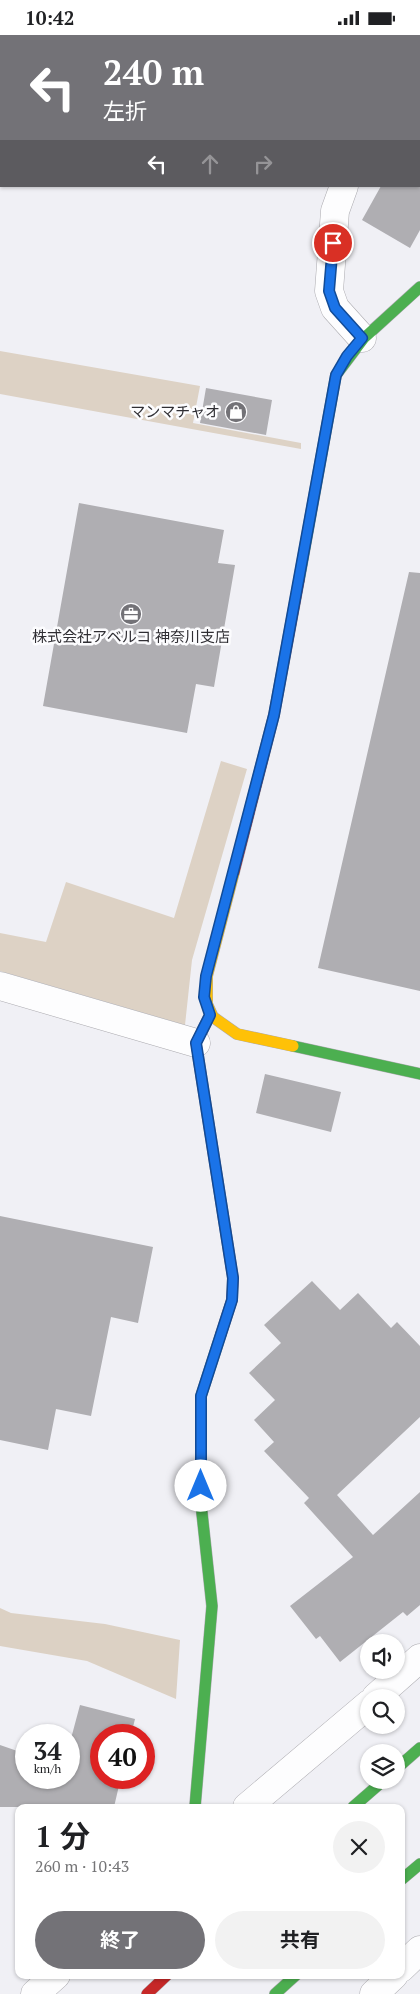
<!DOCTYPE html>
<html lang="ja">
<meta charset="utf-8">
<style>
body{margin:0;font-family:"PT Serif","Noto Sans JP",serif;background:#f2f2f2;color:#202124;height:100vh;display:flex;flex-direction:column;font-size:19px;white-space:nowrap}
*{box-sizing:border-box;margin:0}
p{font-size:16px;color:#757577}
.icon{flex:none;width:28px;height:28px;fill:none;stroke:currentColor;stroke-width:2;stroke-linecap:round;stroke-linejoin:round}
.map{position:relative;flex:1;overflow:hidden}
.details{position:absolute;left:15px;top:1769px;width:390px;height:175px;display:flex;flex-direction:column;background:#fff;border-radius:10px;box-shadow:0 1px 4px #0004}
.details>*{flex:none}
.top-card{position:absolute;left:0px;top:0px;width:420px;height:152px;box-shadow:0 1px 4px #0004;background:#737277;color:#fff;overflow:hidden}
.tools{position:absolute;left:360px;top:1599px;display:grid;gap:10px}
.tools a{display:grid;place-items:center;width:45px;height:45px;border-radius:50%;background:#fff;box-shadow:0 1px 4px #0004;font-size:25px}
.speed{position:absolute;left:15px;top:1689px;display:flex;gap:10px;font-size:25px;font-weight:700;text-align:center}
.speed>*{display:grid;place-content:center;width:65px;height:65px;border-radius:50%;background:#fff;box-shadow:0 1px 4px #0004;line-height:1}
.speed small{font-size:12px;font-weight:400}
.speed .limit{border:8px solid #d22;background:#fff;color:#111}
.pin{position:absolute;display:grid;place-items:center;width:42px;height:42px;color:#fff;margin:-21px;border:2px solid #fff;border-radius:50%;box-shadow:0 1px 5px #0007}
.me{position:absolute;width:55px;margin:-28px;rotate:0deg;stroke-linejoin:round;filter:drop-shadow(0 0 4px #0008)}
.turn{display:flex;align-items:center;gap:18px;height:105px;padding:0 20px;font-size:22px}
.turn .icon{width:65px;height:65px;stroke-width:2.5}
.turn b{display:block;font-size:35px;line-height:42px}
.lanes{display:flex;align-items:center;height:48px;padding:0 20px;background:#0003;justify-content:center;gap:25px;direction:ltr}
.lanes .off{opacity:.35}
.round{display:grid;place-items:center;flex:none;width:52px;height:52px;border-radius:26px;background:#f2f2f2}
.overview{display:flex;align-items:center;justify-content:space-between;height:85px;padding:0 20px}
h1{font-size:30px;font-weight:700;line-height:38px}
.button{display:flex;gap:10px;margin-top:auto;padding:10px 20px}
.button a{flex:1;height:58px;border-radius:30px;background:#737277;color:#fff;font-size:20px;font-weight:700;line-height:58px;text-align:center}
.button a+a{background:#f2f2f2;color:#202124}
.status{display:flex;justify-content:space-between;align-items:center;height:35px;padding:0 25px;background:#fff;direction:ltr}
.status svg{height:14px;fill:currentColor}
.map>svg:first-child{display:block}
.green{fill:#ddd2c5}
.forest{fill:#dcd1c4}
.building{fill:#afaeb2}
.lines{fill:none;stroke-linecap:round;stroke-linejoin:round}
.street-casing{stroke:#abaaaf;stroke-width:29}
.fast-casing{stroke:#abaaaf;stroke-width:12}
.slow-casing{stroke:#abaaaf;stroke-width:12}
.jam-casing{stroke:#abaaaf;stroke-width:12}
.street{stroke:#fdfdfe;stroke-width:28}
.fast{stroke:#4caf50;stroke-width:11}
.slow{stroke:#ffc107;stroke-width:11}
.jam{stroke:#c62828;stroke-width:11}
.route-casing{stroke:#114b97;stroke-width:12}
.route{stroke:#1a73e8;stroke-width:9}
.labels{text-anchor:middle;stroke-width:5;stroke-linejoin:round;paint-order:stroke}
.poi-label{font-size:15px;fill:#2f2e33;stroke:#fcfcfe;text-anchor:end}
</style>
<div class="status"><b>10:42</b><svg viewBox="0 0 49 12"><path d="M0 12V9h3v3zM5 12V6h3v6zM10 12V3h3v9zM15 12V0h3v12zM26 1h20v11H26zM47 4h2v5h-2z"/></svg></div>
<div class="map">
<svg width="420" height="1959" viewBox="0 0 420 1959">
<rect width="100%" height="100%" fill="#f0f0f5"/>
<path class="green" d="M 0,316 L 200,351 L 193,388 L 301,408 L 301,414 L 0,359 Z
M 221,726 L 247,734 L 192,925 L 185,990 L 0,936 L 0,898 L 46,907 L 66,847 L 174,883 Z"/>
<path class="forest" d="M 0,1573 L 11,1578 L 105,1589 L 180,1605 L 176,1664 L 87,1626 L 0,1611 Z"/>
<path class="building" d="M 381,151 L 420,151 L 420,195 L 410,213 L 362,185 Z
M 206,353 L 272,365 L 266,400 L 200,388 Z
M 79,468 L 224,495 L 218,528 L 235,530 L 214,652 L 196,649 L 187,698 L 43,671 Z
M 409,537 L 420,538 L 420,956 L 318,933 Z
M 265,1039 L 341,1057 L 331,1097 L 256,1078 Z
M 0,1181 L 153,1212 L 138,1288 L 111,1282 L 91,1381 L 56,1374 L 48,1415 L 0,1405 Z
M 312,1246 L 340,1275 L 358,1258 L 391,1293 L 397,1287 L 420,1311 L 420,1382 L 337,1460 L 373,1500 L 420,1457 L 420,1570 L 407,1581 L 403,1577 L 340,1627 L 320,1601 L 316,1604 L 290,1571 L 353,1522 L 304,1468 L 309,1463 L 264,1416 L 274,1407 L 254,1385 L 275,1365 L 249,1338 L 281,1308 L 264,1290 Z
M 80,1670 L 135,1684 L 131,1700 L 101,1700 L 101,1742 L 121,1742 L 114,1772 L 0,1772 L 0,1710 L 26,1719 L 26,1742 L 69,1742 L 69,1711 Z"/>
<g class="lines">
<g class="street-casing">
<path id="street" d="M 344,151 L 335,176 L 329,256 L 335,273 L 362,303
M 0,951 L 196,1008
M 376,1662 L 420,1623
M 247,1772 L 369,1669
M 401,1933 L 420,1915
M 35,1959 L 56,1940
M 374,1959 L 394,1940"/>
</g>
<g class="fast-casing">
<path id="fast" d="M 295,0 L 297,1
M 419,23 L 420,24
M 299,545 L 336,340 L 364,303 L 420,252
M 293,1011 L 420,1039
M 396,1734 L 420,1713
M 195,1772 L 212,1571 L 201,1469 L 201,1361 L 221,1299
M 353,1772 L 384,1745
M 401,1845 L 420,1829
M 275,1959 L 296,1940"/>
</g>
<g class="slow-casing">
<path id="slow" d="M 380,0 L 382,1
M 234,837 L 207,941 L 207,969 L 213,982 L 237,999 L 293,1011"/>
</g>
<g class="jam-casing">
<path id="jam" d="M 419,77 L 420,78
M 234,837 L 274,680 L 299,545
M 210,980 L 196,1008 L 233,1243 L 232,1265 L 221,1299
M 147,1959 L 167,1940"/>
</g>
<use href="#street" class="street"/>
<use href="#fast" class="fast"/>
<use href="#slow" class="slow"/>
<use href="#jam" class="jam"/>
</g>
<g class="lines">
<g class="route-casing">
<path id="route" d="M 201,1451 L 201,1361 L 232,1265 L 233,1243 L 196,1008 L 210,980 L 204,962 L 206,941 L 274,680 L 336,340 L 347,321 L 362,303 L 335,273 L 329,256 L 333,208"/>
</g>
<use href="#route" class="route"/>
</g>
<defs>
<g id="shop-disc" transform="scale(1.125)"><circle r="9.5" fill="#737277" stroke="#fcfcfe"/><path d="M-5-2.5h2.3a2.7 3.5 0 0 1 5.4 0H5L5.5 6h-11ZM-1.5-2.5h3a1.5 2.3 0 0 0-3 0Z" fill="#fff"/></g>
<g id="office-disc" transform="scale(1.125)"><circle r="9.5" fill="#737277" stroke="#fcfcfe"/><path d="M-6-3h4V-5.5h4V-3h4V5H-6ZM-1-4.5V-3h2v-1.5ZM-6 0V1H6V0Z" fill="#fff"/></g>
</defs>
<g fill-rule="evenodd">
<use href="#shop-disc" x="236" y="377"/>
<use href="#office-disc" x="131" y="579"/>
</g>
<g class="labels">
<g class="poi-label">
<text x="220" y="382">マンマチャオ</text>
<text x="131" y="607" text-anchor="middle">株式会社アベルコ 神奈川支店</text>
</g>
</g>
</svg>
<div class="tools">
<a><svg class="icon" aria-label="sound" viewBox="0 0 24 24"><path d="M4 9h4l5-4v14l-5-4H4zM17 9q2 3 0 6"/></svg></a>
<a><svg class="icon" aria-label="search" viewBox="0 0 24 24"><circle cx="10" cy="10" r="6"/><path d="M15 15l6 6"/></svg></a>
<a><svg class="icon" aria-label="layers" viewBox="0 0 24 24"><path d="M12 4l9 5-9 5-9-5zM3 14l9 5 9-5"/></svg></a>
</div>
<div class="speed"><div>34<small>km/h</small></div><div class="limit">40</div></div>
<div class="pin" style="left:333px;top:208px;background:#d93025"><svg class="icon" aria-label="arrive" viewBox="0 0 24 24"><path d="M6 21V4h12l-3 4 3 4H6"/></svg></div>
<svg class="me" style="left:201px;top:1451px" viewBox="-20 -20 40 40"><circle r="19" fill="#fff"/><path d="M0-13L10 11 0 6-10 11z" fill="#1a73e8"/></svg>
<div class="top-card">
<div class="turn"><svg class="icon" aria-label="left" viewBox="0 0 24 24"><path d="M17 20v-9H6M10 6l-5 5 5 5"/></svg><div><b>240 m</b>左折</div></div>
<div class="lanes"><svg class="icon" aria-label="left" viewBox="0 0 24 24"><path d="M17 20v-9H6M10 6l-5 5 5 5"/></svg><svg class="icon off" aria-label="ahead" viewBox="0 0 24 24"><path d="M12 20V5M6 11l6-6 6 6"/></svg><svg class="icon off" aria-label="right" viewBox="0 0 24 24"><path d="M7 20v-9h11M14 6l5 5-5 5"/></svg></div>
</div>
<section class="details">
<div class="overview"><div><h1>1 分</h1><p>260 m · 10:43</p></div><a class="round"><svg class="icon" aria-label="close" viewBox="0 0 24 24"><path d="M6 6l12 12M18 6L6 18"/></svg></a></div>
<div class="button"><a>終了</a><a>共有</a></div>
</section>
</div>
